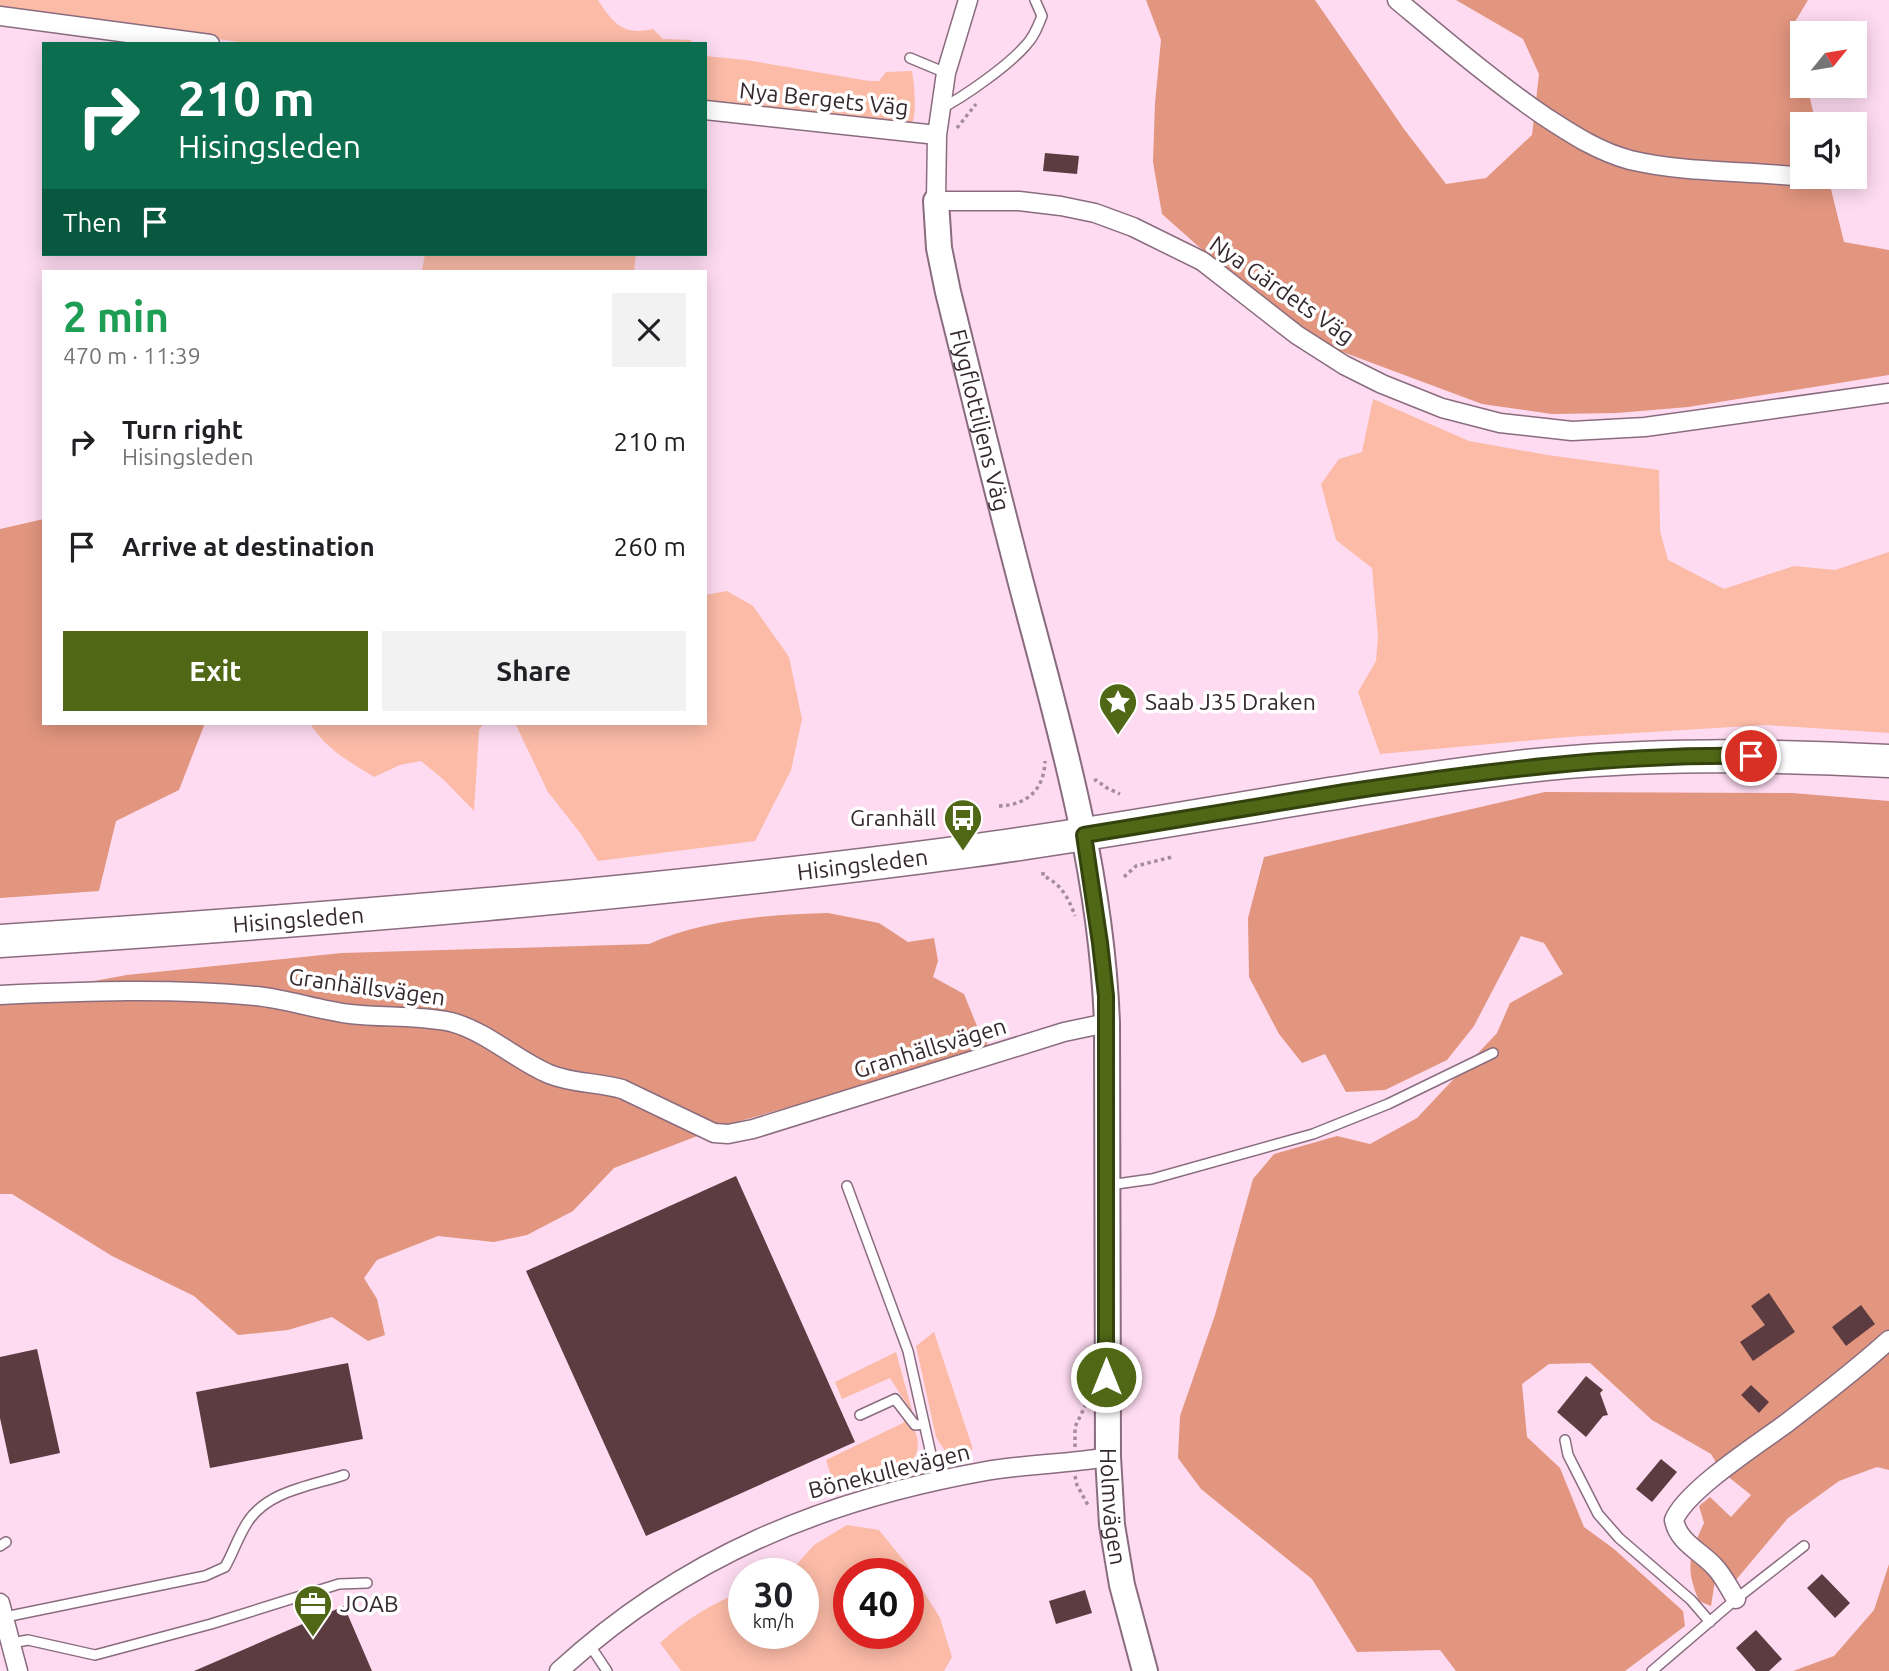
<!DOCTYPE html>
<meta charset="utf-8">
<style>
body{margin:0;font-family:Ubuntu,sans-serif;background:#f2f2f2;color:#202124;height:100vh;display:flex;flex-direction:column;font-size:26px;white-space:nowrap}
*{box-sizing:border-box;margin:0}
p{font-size:23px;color:#757577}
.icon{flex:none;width:38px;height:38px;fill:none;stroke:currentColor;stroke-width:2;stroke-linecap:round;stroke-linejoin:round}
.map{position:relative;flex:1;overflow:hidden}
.drawer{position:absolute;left:42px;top:270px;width:665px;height:455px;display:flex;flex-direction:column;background:#fff;border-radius:0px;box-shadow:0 4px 18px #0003}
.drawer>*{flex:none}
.guide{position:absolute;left:42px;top:42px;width:665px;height:214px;border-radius:0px;box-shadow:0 4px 18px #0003;background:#0b6e4f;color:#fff;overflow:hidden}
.needle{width:46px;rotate:60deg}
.fabs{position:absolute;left:1790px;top:21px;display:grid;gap:14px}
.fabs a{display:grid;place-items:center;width:77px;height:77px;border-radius:0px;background:#fff;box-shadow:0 4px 18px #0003;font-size:35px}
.speed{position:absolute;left:728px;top:1558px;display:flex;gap:14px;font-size:35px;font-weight:700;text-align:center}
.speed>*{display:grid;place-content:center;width:91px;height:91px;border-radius:50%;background:#fff;box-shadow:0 4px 18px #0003;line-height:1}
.speed small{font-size:18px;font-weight:400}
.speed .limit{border:10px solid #d22;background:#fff;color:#111}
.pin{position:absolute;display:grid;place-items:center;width:60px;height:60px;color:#fff;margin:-30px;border:4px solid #fff;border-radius:50%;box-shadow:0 2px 7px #0007}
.me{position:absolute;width:77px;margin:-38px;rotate:0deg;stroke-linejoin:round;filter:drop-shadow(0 0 5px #0008)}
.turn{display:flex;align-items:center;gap:24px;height:147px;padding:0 21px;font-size:32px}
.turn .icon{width:91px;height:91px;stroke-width:2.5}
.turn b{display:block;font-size:49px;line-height:60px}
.then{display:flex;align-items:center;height:66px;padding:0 21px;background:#0003;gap:14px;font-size:26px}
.round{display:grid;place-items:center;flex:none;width:74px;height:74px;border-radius:0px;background:#f2f2f2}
.overview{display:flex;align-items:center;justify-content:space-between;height:119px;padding:0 21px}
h1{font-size:42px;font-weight:700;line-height:52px;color:#1e9e55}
.action{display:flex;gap:14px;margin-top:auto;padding:14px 21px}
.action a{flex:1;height:80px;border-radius:0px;background:#506716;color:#fff;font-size:28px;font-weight:700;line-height:80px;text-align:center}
.action a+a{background:#f2f2f2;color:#202124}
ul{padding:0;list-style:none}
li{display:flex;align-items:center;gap:21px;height:105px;padding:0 21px}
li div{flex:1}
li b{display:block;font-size:26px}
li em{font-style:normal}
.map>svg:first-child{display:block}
.green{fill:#fbbba7;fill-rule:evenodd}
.forest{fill:#e2967f}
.building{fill:#5d3c41}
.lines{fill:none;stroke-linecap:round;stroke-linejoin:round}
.lane-casing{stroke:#8a6c7f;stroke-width:12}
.street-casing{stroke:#8a6c7f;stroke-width:21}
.secondary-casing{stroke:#8a6c7f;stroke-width:28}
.highway-casing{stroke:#8a6c7f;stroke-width:35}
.path{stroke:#a58c9c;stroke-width:3.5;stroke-dasharray:3.5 3.5;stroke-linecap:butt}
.lane{stroke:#fff;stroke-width:9}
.street{stroke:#fff;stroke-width:18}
.secondary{stroke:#fff;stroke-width:24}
.highway{stroke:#fff;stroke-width:32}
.route-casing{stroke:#34430e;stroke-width:18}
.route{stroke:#506716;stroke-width:12}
.labels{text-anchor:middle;stroke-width:7;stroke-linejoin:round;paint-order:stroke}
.street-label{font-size:23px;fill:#352830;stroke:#fff}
.poi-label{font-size:23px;fill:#352830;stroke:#fff;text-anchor:start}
</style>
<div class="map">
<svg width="1889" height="1671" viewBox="0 0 1889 1671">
<rect width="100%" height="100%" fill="#fedbf1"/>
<path class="green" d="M 0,0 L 598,0 C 613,23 623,36 653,29 L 663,39 L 691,40 L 693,44 L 255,44 L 0,10 Z
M 705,56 L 746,60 L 869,81 L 879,81 L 886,72 L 912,71 C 914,82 917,114 912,123 L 896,125 L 705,101 Z
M 425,254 L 636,254 L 634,271 L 422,271 Z
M 1373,399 L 1469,441 L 1547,455 L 1659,470 L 1660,531 L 1668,560 L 1724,589 L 1794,566 L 1835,570 L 1889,552 L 1889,733 L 1765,725 L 1568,737 L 1380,754 L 1358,692 L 1376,661 L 1378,636 L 1372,568 L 1336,540 L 1321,484 L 1339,459 L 1362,452 Z
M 727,591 L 753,606 L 789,657 L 802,719 L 791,770 L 755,841 L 598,861 L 581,834 L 548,792 L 515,723 L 705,723 L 705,595 Z
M 310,723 L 484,723 L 479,730 L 474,811 L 444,780 L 421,761 L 400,765 L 374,777 C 350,762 324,748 310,723 Z
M 934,1332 L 972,1446 L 972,1450 L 949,1457 L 936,1437 L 916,1346 Z
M 896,1352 L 913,1414 L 890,1378 L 842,1399 L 835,1382 Z
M 905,1420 C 918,1429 922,1446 913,1460 L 834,1485 L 826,1460 L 903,1423 Z
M 847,1525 L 879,1530 L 908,1566 L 940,1618 L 952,1657 L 944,1671 L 681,1671 L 660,1643 C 683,1621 714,1602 744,1591 L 744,1633 L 803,1633 L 803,1573 L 789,1573 L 814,1545 ZM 849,1573 L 908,1573 L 908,1633 L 849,1633 Z"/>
<path class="forest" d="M 1146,0 L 1315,0 L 1404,129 L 1446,184 L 1486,178 L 1532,135 L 1539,74 L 1523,39 L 1456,0 L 1808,0 L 1793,25 L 1802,67 L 1802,86 L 1807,86 L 1816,124 L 1802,124 L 1802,177 L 1828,177 L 1844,242 L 1889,250 L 1889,375 L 1688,407 L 1617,413 L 1552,414 L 1482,404 L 1340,351 L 1262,303 L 1162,214 L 1153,162 L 1155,103 L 1161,40 Z
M 44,519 L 44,723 L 205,723 L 179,790 L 116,821 L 99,891 L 0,898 L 0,529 Z
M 1545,792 L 1792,793 L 1889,801 L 1889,1470 L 1877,1467 L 1839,1481 L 1788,1518 L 1735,1581 L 1715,1580 L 1711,1606 L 1699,1601 C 1685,1568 1689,1555 1704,1523 L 1699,1506 L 1710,1497 L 1731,1517 L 1751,1495 L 1721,1471 L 1711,1454 L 1652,1420 L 1590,1363 L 1549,1364 L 1522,1384 L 1527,1437 L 1560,1468 L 1584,1527 L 1614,1549 L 1683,1611 L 1685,1626 L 1625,1671 L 1456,1671 L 1440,1650 L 1357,1652 L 1312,1579 L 1201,1489 L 1178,1458 L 1180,1416 L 1215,1315 L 1253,1179 L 1274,1154 L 1337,1136 L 1370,1144 L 1417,1118 L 1497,1033 L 1510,1003 L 1563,974 L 1544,943 L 1521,936 L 1474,1026 L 1447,1060 L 1385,1090 L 1346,1092 L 1325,1054 L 1302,1063 L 1279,1034 L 1249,977 L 1248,918 L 1264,857 Z
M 828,913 L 879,923 L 908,942 L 934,938 L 938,961 L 933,977 L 964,994 L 979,1031 L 990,1048 L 957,1060 L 726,1125 L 614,1168 L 573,1211 L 527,1235 L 494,1242 L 438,1236 L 377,1260 L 364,1278 L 377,1299 L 385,1335 L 368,1341 L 332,1317 L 288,1330 L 238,1335 L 194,1296 L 112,1256 L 12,1194 L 0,1194 L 0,998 L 127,975 L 342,953 L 649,944 C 702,920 771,914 828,913 Z
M 1889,1564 L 1889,1671 L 1793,1671 L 1834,1656 L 1874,1610 Z"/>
<path class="building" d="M 1045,153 L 1079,156 L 1077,174 L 1043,171 Z
M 736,1176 L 855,1442 L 646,1536 L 526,1271 Z
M 1769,1293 L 1795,1332 L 1753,1361 L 1740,1342 L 1765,1325 L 1751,1306 Z
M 1861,1305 L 1875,1324 L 1846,1346 L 1832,1327 Z
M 37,1349 L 60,1453 L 10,1464 L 0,1418 L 0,1357 Z
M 348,1363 L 363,1439 L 210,1468 L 196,1392 Z
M 1586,1376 L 1603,1390 L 1600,1393 L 1608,1415 L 1603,1416 L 1586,1437 L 1557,1412 Z
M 1751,1385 L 1769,1402 L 1759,1413 L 1741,1395 Z
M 1661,1459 L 1677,1472 L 1652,1502 L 1636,1489 Z
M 1822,1574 L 1850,1603 L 1835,1618 L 1807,1588 Z
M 1085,1590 L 1092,1613 L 1056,1624 L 1049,1601 Z
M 344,1606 L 372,1671 L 194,1671 Z
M 1756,1630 L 1782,1659 L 1769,1671 L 1756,1671 L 1736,1648 Z"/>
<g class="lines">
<g class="lane-casing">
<path id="lane" d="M 910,58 L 946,73
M 940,109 C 964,97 1009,65 1026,45 C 1034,37 1038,26 1042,16 L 1035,0
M 1109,1185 L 1152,1179 L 1313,1134 L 1388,1104 L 1493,1053
M 847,1186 L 908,1351 L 937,1481
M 860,1415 L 895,1399 L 915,1425 L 924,1424
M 1565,1440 L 1568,1455 L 1598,1514 L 1619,1538 L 1691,1600 L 1710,1622
M 0,1546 L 6,1542
M 5,1617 L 205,1576 L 225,1567 C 233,1553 238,1537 247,1523 C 267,1491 310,1486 344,1475
M 12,1643 L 28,1640 L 95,1655 L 211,1624 L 339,1584 L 367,1583
M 589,1644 L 607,1671
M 1652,1671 L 1736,1599 L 1804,1546"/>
</g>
<g class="street-casing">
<path id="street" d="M 968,0 L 946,73 L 937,135 L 936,201 L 1019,201 L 1061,206 L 1095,213 L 1133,227 L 1202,261 L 1297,335 L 1344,365 L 1382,384 L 1442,408 L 1500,423 L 1572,431 L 1645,427 L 1889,393
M 1397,0 C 1445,40 1493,81 1544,116 C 1572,134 1597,151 1630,160 C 1689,174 1751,170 1811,178
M 0,16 L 210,44
M 705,110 L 937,135
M 0,995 C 85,991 171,988 256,996 C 287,999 318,1010 350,1014 C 384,1018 417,1015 451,1022 C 486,1031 516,1060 549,1074 C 573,1084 598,1082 622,1089 L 714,1133 L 728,1134 L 753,1129 L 1064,1032 L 1107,1023
M 1736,1599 C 1729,1588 1723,1575 1714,1566 C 1700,1551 1678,1542 1674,1520 C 1686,1490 1760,1443 1788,1422 C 1822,1396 1857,1369 1889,1340
M 0,1603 L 18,1671
M 559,1671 C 683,1557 823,1500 986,1471 C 1026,1464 1067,1464 1108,1457"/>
</g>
<g class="secondary-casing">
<g id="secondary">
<path id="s1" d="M 936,201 L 939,248 L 948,292 C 975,400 1001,509 1030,617 C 1066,750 1102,884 1107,1023 L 1108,1457 L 1112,1525 L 1122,1585 L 1145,1671"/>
</g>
</g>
<g class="highway-casing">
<g id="highway">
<path id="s2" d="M 0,941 C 324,920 648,894 970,851 C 1156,826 1340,788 1527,766 C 1647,753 1768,755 1889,761"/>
</g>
</g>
<path class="path" d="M 957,128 L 976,104
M 1094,781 L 1096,780 L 1107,788 L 1120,794
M 999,806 C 1027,805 1044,790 1045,761
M 1043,872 L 1043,876 C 1061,883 1069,899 1075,916
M 1124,877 L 1136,866 L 1172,857
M 1075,1447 L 1075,1427 L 1087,1402
M 1075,1476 L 1077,1485 L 1089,1507"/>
<use href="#lane" class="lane"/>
<use href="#street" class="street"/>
<use href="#secondary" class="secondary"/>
<use href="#highway" class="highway"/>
</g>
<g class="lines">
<g class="route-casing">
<path id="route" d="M 1106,1377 L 1106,996 L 1100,943 L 1084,835 C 1171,820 1258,806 1345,792 C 1480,772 1614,754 1751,756"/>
</g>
<use href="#route" class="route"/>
</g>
<defs>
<g id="sight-pin" transform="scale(2.0125)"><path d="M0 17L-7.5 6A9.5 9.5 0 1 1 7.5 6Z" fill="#506716" stroke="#fff"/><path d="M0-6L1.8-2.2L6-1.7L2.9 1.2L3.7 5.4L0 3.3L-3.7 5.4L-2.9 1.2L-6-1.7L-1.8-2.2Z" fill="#fff"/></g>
<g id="bus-pin" transform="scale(2.0125)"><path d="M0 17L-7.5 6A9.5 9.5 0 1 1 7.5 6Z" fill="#506716" stroke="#fff"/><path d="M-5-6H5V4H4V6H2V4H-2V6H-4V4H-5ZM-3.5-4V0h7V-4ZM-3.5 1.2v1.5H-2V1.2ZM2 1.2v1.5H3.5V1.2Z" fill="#fff"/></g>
<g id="office-pin" transform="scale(2.0125)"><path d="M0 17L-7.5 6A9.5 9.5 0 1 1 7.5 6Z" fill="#506716" stroke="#fff"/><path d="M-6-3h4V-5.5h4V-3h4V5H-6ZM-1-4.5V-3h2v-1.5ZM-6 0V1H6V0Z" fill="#fff"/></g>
</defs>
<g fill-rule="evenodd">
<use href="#sight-pin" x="1118" y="702"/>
<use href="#bus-pin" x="963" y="818"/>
<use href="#office-pin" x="313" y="1604"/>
</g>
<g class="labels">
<g class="street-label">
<text transform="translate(824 99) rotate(6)" y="8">Nya Bergets Väg</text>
<text transform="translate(1282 290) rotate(35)" y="8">Nya Gärdets Väg</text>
<text dy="8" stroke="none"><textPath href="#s1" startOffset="224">Flygflottiljens Väg</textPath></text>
<text dy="8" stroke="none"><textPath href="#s2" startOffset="866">Hisingsleden</textPath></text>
<text dy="8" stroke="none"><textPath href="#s2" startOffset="299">Hisingsleden</textPath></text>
<text transform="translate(367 987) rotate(8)" y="8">Granhällsvägen</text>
<text transform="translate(930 1048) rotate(-17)" y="8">Granhällsvägen</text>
<text transform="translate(889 1471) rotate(-14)" y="8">Bönekullevägen</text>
<text dy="8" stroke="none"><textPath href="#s1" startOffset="1325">Holmvägen</textPath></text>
</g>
<g class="poi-label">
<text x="1145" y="710">Saab J35 Draken</text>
<text x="936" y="826" text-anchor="end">Granhäll</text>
<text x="340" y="1612">JOAB</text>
</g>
</g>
</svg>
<div class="fabs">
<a><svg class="needle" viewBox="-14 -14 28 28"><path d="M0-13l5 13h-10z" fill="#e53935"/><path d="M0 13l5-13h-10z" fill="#757577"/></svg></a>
<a><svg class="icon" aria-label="sound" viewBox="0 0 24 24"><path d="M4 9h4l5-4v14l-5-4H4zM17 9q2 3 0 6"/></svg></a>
</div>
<div class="speed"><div>30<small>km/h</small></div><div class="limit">40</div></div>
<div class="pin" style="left:1751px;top:756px;background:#d93025"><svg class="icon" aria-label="arrive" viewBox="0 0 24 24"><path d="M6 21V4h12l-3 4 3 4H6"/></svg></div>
<svg class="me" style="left:1106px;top:1377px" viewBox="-20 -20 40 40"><circle r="17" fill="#506716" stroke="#fff" stroke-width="3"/><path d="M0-11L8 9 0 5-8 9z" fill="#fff"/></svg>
<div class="guide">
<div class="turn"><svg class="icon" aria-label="right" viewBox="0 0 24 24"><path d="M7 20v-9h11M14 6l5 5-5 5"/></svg><div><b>210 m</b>Hisingsleden</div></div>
<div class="then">Then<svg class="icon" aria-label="arrive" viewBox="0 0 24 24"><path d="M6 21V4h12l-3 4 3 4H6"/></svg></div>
</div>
<section class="drawer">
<div class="overview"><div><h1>2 min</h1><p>470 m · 11:39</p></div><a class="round"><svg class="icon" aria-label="close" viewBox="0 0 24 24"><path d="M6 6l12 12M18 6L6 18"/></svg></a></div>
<ul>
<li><svg class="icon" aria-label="right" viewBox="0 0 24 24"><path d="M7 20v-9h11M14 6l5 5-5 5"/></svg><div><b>Turn right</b><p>Hisingsleden</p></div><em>210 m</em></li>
<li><svg class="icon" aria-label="arrive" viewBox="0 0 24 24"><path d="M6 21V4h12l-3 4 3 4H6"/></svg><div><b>Arrive at destination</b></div><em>260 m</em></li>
</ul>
<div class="action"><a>Exit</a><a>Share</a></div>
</section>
</div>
